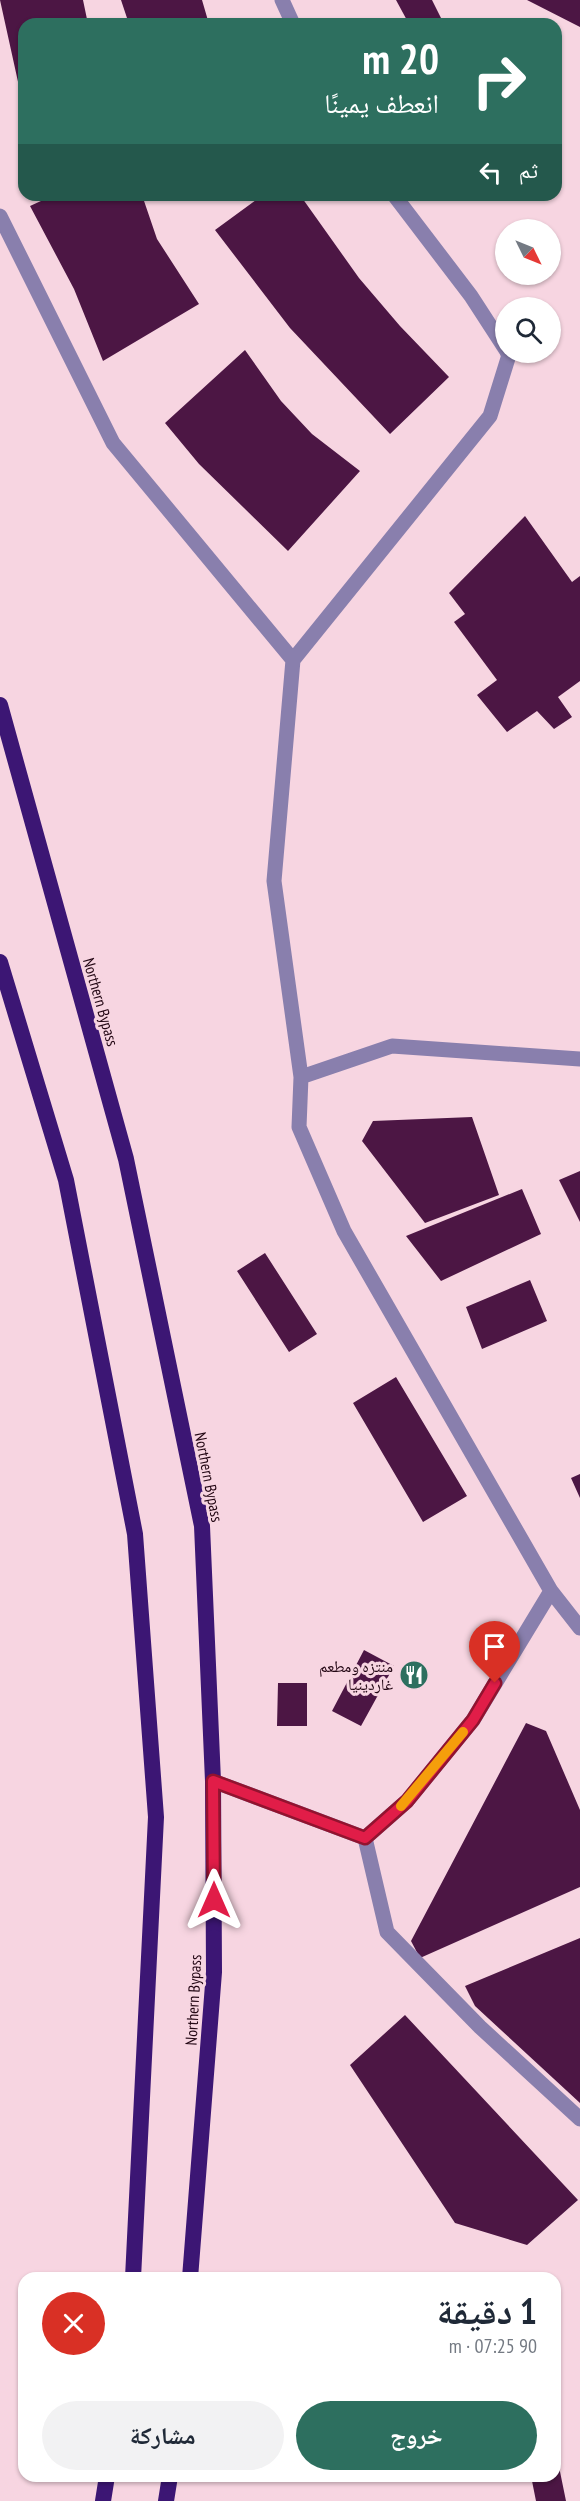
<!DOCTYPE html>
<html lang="ar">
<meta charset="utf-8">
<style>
body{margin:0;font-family:"PT Sans Narrow","Noto Naskh Arabic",sans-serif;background:#f2f2f3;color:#1f2937;direction:rtl;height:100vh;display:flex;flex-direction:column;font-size:22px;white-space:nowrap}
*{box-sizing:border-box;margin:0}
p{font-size:20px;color:#747a83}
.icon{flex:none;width:33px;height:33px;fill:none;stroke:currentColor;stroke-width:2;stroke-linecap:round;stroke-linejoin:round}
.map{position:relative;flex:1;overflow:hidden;direction:ltr}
.details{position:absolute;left:18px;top:2272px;width:543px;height:210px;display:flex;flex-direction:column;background:#fff;border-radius:18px;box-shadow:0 2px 4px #0004;direction:rtl}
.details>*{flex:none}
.hud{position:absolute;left:18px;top:18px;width:544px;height:183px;border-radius:18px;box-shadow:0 2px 4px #0004;direction:rtl;background:#2d6f5f;color:#fff;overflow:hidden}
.needle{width:39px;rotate:133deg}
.controls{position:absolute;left:495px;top:219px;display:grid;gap:12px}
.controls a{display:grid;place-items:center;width:66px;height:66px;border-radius:50%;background:#fff;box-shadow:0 2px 4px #0004;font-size:30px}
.pin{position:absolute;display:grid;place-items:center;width:51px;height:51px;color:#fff;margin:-62px -26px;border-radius:50% 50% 50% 0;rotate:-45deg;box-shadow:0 0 6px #0007}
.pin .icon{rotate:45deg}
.me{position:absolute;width:66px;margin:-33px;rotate:0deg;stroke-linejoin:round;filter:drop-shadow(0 0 4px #0008)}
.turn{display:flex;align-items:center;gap:21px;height:126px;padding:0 24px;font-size:27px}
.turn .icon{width:78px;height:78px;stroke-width:2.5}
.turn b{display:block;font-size:42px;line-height:51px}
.then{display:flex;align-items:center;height:57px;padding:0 24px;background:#0003;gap:12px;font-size:22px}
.round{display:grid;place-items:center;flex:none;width:63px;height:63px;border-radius:32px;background:#f2f2f3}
.overview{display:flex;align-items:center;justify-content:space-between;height:102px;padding:0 24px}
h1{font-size:36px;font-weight:700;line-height:45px}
.primary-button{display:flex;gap:12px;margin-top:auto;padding:12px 24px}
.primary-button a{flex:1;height:69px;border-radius:36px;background:#2d6f5f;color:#fff;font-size:24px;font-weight:700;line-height:69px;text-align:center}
.primary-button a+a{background:#f2f2f3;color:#1f2937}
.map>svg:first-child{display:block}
.building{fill:#4c1644}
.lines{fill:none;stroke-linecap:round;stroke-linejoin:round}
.minor{stroke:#897fad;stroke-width:15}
.trunk{stroke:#3c1674;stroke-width:16}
.route-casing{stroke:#92132f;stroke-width:15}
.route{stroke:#e11d48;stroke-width:10}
.slow{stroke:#f59e0b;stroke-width:10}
.labels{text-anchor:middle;stroke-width:6;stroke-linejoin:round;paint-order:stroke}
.street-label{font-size:16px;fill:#230714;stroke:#f7d5e1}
.poi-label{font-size:16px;fill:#230714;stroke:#f7d5e1;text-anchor:end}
</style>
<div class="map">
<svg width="580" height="2501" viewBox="0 0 580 2501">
<rect width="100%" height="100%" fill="#f7d5e1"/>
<path class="building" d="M 0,0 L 83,0 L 88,24 L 24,24 L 24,109 Z
M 121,0 L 202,0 L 209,24 L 129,24 Z
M 396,0 L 432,0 L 444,24 L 409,24 Z
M 527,0 L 580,0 L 580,27 Z
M 54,195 L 142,195 L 157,239 L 199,304 L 103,361 L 74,289 L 30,206 Z
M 263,195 L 300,195 L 359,278 L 400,326 L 449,377 L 390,434 L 290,328 L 215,230 Z
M 245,350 L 281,401 L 312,434 L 360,471 L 288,551 L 199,464 L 165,423 Z
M 525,516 L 572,582 L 580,576 L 580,681 L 558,697 L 572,717 L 554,729 L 537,711 L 507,732 L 477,695 L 497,680 L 454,622 L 465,614 L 449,593 Z
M 472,1117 L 499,1195 L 425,1223 L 362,1141 L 373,1121 Z
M 580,1171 L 580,1222 L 559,1180 Z
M 522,1189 L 541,1234 L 441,1281 L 406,1236 Z
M 265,1253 L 317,1334 L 289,1352 L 237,1271 Z
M 530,1280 L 547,1321 L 482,1349 L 466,1307 Z
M 396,1377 L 467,1496 L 423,1522 L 353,1403 Z
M 580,1474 L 580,1498 L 571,1478 Z
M 364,1650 L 394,1666 L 361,1726 L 332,1711 Z
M 278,1683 L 307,1683 L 307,1726 L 277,1726 Z
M 526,1723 L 546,1731 L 580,1810 L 580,1887 L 420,1958 L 411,1941 Z
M 580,1938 L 580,2103 L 475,2006 L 465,1986 Z
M 405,2015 L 578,2200 L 527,2245 L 455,2223 L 350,2065 Z
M 556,2452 L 566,2501 L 536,2501 L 531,2476 L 555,2476 Z"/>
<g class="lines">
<path class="minor" d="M 282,0 L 293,24
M 394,195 L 471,296 L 506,350
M 0,216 L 113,443 L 293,660 L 274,881 L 301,1077 L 299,1127 L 344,1231 L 551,1591 L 580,1628
M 293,660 L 490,416 L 509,355 L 507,352
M 301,1077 L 392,1046 L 580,1059
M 213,1781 L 365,1838 L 407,1801 L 473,1720 L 551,1591
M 365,1838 L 387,1932 L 480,2027 L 580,2119"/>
<path class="trunk" d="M 0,705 L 126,1159 L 202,1526 L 213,1781 L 214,1972 L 190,2278
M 0,962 L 66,1180 L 135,1534 L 156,1817 L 133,2278
M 103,2501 L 107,2476
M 166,2501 L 170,2476"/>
</g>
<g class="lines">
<g class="route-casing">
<path id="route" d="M 214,1900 L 213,1781 L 365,1838 L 407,1801 L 473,1720 L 495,1683"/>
</g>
<use href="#route" class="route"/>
<path class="slow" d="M 401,1806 L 463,1732"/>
</g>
<defs>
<g id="restaurant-disc" transform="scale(1.5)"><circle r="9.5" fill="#2d6f5f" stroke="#f7d5e1"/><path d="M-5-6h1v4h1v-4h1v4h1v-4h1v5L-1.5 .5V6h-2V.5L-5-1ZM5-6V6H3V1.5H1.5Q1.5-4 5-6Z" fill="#fff"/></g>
</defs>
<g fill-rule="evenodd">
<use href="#restaurant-disc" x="414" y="1675"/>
</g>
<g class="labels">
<g class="street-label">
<text transform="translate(101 1002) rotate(74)" y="6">Northern Bypass</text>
<text transform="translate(209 1477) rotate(79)" y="6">Northern Bypass</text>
<text transform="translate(193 2000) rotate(-87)" y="6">Northern Bypass</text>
</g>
<g class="poi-label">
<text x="393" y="1672">منتزه ومطعم<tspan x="393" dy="18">غاردينيا</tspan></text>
</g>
</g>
</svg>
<div class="controls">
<a><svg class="needle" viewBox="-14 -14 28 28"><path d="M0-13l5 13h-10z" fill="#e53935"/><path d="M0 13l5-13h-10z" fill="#747a83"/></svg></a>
<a><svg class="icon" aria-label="search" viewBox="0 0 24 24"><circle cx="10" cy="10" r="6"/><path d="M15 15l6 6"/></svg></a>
</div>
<div class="pin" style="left:495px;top:1683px;background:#d93025"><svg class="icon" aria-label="arrive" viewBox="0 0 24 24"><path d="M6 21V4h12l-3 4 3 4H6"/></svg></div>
<svg class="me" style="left:214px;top:1900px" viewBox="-20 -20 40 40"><path d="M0-17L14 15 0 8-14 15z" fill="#e11d48" stroke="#fff" stroke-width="4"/></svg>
<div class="hud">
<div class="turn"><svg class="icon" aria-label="right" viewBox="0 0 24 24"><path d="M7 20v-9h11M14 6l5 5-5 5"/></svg><div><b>20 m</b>انعطف يمينًا</div></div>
<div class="then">ثم<svg class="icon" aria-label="left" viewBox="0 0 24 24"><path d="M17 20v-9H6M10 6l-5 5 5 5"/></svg></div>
</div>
<section class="details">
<div class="overview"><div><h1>1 دقيقة</h1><p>90 m · 07:25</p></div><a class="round" style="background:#d93025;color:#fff"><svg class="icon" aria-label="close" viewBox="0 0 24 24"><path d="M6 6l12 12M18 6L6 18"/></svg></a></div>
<div class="primary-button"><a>خروج</a><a>مشاركة</a></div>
</section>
</div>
